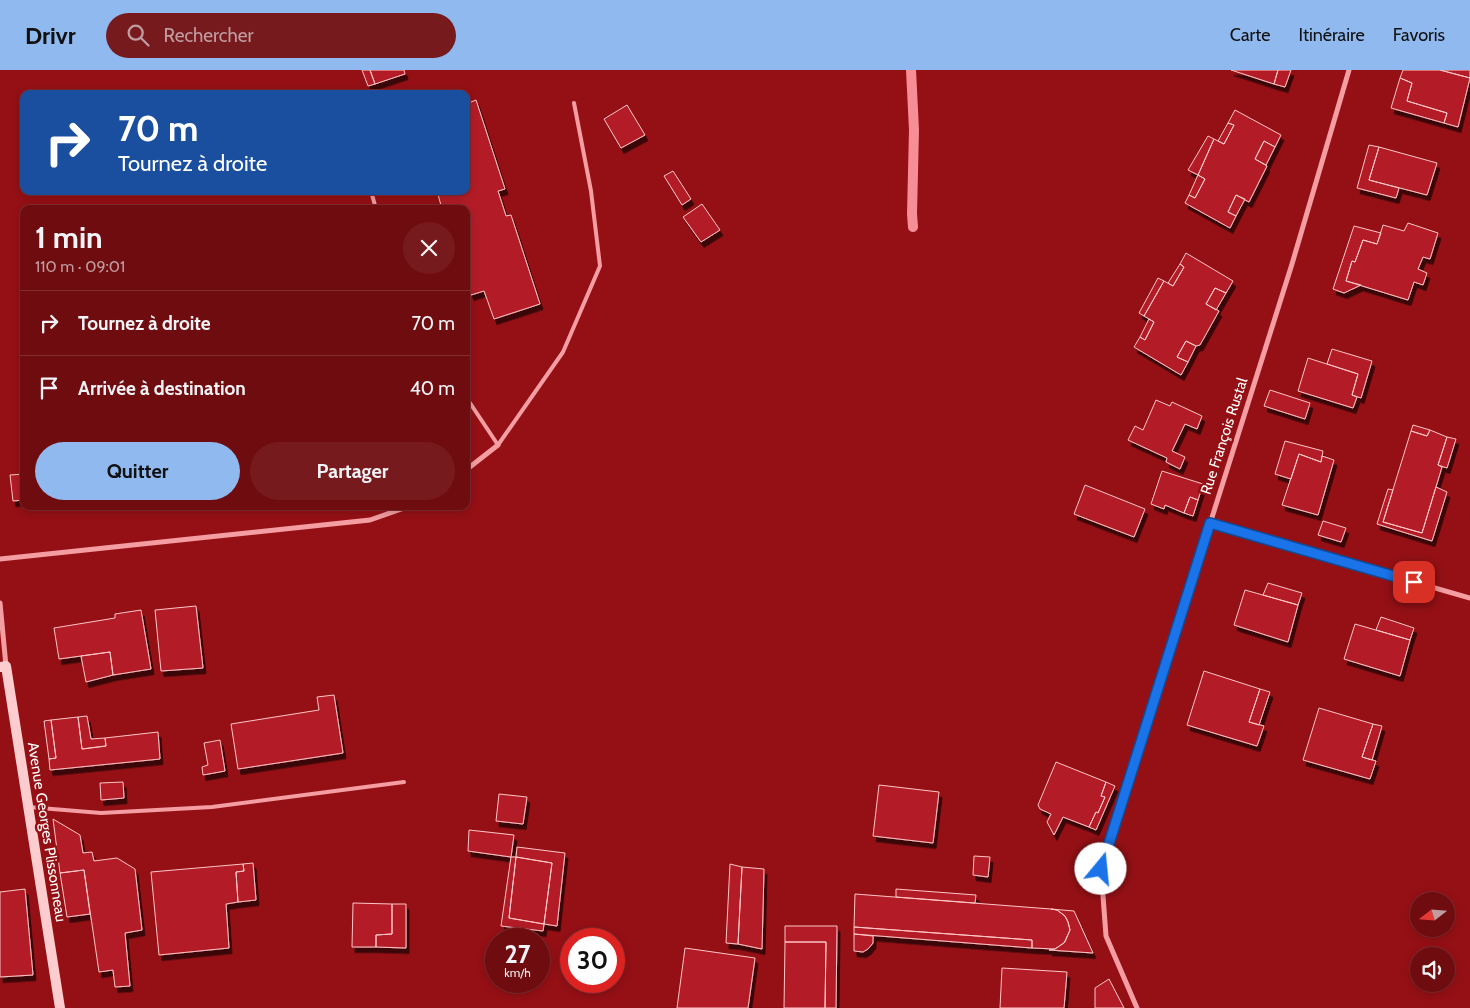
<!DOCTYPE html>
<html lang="fr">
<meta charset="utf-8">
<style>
body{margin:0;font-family:Cabin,sans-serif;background:#771a1e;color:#f1f3f6;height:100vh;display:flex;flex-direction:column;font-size:19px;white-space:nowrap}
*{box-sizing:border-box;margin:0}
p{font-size:16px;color:#c09b9f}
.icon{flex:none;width:28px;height:28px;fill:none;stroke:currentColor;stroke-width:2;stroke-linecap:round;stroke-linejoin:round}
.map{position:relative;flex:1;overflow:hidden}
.side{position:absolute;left:20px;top:135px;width:450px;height:305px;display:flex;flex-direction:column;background:#6f0c10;border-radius:10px;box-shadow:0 2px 8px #0003,0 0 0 1px #812c30}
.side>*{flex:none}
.guide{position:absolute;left:20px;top:20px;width:450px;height:105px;border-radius:10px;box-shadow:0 2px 8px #0003,0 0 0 1px #812c30;background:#1a4fa0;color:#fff;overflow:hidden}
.needle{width:32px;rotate:253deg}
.tools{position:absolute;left:1410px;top:822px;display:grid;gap:10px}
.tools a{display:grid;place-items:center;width:45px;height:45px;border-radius:50%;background:#6f0c10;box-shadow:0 2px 8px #0003,0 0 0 1px #812c30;font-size:25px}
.speed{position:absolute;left:485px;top:858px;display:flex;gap:10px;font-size:25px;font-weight:700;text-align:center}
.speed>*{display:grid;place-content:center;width:65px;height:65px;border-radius:50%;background:#6f0c10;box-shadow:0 2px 8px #0003,0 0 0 1px #812c30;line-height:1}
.speed small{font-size:12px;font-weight:400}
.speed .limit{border:8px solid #d22;background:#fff;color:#111}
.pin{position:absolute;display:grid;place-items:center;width:42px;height:42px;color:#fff;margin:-21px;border-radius:10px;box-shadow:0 2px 8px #0006}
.me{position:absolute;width:55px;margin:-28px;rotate:17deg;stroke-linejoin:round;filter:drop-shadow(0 0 4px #0008)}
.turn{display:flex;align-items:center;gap:18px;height:105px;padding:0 15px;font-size:22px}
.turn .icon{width:65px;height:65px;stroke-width:2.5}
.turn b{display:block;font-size:35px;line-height:42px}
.round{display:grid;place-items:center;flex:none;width:52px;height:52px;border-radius:26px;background:#771a1e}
.headline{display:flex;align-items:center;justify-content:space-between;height:85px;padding:0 15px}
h1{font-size:30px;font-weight:700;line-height:38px}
.action{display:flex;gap:10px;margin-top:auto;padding:10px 15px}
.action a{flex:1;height:58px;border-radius:30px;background:#90b9f0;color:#111;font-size:20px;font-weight:700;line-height:58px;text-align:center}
.action a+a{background:#771a1e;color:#f1f3f6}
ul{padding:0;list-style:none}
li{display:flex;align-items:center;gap:15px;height:65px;padding:0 15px;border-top:1px solid #812c30}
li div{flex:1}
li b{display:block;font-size:19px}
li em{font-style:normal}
header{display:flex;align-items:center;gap:30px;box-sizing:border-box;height:70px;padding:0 25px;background:#90b9f0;color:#111}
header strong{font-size:24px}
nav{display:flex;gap:28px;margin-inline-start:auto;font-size:18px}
.search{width:350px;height:45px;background:#771a1e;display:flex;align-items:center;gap:12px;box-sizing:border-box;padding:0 18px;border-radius:28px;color:#c09b9f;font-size:19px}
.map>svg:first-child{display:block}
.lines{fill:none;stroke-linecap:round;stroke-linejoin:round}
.stream{stroke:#f78e96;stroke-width:10}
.building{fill:#b31d25;stroke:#fec5c8;filter:url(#shadow)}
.lane{stroke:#f49da2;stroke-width:4}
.street{stroke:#f49da2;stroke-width:5}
.secondary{stroke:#fdccce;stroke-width:10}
.route-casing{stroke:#114b97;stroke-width:12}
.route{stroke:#1a73e8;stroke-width:9}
.labels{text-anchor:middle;stroke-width:5;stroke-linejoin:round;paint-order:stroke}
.street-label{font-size:15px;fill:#fff;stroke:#941015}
</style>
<header>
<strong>Drivr</strong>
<div class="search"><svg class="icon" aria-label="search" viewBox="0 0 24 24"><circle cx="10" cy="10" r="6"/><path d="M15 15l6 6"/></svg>Rechercher</div>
<nav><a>Carte</a><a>Itinéraire</a><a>Favoris</a></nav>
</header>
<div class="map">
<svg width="1470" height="938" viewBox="0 0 1470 938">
<defs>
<filter id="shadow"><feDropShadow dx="3" dy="5.5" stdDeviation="0" flood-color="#0009"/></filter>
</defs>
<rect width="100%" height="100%" fill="#941015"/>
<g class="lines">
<path class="stream" d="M 911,0 L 914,60 L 912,144 L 913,157"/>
</g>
<path class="building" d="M 362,0 L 370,0 L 375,14 L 368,16 Z
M 370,0 L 404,0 L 405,4 L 375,14 Z
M 1231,0 L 1278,0 L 1274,14 Z
M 1278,0 L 1291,0 L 1285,17 L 1274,14 Z
M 1403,0 L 1440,0 L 1470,8 L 1458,57 L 1444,53 L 1447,43 L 1407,31 L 1412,13 L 1400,8 Z
M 1440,0 L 1470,0 L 1470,8 Z
M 1400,8 L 1412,13 L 1407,31 L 1447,43 L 1444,53 L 1391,38 Z
M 476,30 L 505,119 L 498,121 L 506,146 L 511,145 L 540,234 L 494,249 L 484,221 L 471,225 L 466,212 L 466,139 L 442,139 L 437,121 L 466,121 L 466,34 Z
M 627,35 L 645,65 L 621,78 L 604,49 Z
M 1235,40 L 1281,65 L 1275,77 L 1264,71 L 1255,89 L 1267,96 L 1249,132 L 1236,125 L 1228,142 L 1236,146 L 1230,158 L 1185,133 L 1189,125 L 1195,128 L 1205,109 L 1198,105 L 1214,69 L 1224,74 L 1234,55 L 1228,53 Z
M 1228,53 L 1234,55 L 1224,74 L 1218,71 Z
M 1208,66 L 1214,69 L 1198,105 L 1188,100 Z
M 1264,71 L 1275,77 L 1266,95 L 1255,89 Z
M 1369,75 L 1379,77 L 1369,110 L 1399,118 L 1396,128 L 1357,118 Z
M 1379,77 L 1437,93 L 1427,125 L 1369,110 Z
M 673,101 L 691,129 L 682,135 L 664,106 Z
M 1198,105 L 1205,109 L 1195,128 L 1189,125 Z
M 1236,125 L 1245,129 L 1236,146 L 1228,142 Z
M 702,134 L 720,160 L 701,172 L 683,147 Z
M 1408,153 L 1438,163 L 1430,189 L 1423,187 L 1418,199 L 1427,203 L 1423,215 L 1414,212 L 1408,230 L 1346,211 L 1352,191 L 1355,192 L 1363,170 L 1377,174 L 1383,155 L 1404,161 Z
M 1354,156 L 1381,163 L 1377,174 L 1363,170 L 1355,192 L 1352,191 L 1346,211 L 1361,215 L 1344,223 L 1333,219 Z
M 1186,183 L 1233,211 L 1226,223 L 1215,218 L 1206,234 L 1219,241 L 1200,275 L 1196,276 L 1186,271 L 1177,287 L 1188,292 L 1181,305 L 1134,277 L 1140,267 L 1145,270 L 1154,252 L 1144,246 L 1164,211 L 1173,216 L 1184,197 L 1180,194 Z
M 1180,194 L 1184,197 L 1173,216 L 1168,213 Z
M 1158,208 L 1164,211 L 1144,246 L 1139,243 Z
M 1215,218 L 1226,223 L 1216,240 L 1206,234 Z
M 1149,249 L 1154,252 L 1145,270 L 1140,267 Z
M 1186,271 L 1196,276 L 1188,292 L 1177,287 Z
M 1332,279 L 1372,291 L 1361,328 L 1352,325 L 1358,304 L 1327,294 Z
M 1308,288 L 1358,304 L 1352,325 L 1357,327 L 1353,338 L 1298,321 Z
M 1270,320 L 1310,333 L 1305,349 L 1264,336 Z
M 1156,330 L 1170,336 L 1172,332 L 1202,346 L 1197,359 L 1185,354 L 1172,381 L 1185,387 L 1180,399 L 1166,392 L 1167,388 L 1128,370 L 1135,356 L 1143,360 Z
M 1413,355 L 1430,360 L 1427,366 L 1411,361 Z
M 1430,360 L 1447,367 L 1438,395 L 1442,397 L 1422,463 L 1383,452 L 1411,361 L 1427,366 Z
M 1447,367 L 1456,369 L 1447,398 L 1438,395 Z
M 1285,371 L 1323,381 L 1321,392 L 1299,384 L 1291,409 L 1275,404 Z
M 1299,384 L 1321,392 L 1322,386 L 1334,390 L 1318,445 L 1282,435 Z
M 1162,401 L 1203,414 L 1198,430 L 1190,427 L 1184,443 L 1165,435 L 1164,439 L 1151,434 Z
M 24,404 L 24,430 L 13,431 L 10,405 Z
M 1085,415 L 1145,439 L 1134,467 L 1074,444 Z
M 1436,417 L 1447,422 L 1432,471 L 1377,454 L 1388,419 L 1393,420 L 1383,452 L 1422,463 Z
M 1190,427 L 1198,430 L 1193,446 L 1184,443 Z
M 1323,451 L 1346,458 L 1341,472 L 1318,465 Z
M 1268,513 L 1302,523 L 1298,535 L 1263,525 Z
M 1245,520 L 1298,535 L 1288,572 L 1234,555 Z
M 196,536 L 203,598 L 161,601 L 155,540 Z
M 141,540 L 151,599 L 113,605 L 110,582 L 59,589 L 54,558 L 115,548 L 115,544 Z
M 1381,547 L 1414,558 L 1410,570 L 1376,560 Z
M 1355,554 L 1410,570 L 1400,606 L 1344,589 Z
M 110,582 L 113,605 L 86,612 L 81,586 Z
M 1204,601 L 1260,619 L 1249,652 L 1264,656 L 1257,676 L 1187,655 Z
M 1260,619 L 1270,622 L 1259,655 L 1249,652 Z
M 334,625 L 343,683 L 238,699 L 231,654 L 319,640 L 317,627 Z
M 1319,638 L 1373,654 L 1362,687 L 1376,691 L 1370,709 L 1303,690 Z
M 87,646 L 91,669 L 105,668 L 106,676 L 82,679 L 78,647 Z
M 78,647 L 82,679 L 106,676 L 105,668 L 158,662 L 160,689 L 50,700 L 49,689 L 56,688 L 51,650 Z
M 51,650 L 56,688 L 49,689 L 44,651 Z
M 1373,654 L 1382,656 L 1372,690 L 1362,687 Z
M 220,670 L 225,701 L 203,705 L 202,697 L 208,695 L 204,673 Z
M 1056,692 L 1106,712 L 1101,726 L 1105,727 L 1098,743 L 1096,742 L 1089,757 L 1063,747 L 1054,765 L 1047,752 L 1051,744 L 1040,739 L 1038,735 Z
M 123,712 L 124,728 L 101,730 L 100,713 Z
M 1106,712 L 1115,716 L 1096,760 L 1089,757 L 1096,742 L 1098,743 L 1105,727 L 1101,726 Z
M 879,715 L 939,722 L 933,773 L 873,766 Z
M 499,724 L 527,727 L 523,754 L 496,751 Z
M 53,749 L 80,765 L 83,783 L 92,782 L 94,791 L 117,788 L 135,799 L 142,860 L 125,863 L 130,916 L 115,917 L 113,900 L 99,902 L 84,800 L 60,803 Z
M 469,760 L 514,765 L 511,787 L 468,781 Z
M 517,777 L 565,783 L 557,856 L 544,854 L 552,793 L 516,787 Z
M 974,786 L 990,787 L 988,807 L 973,805 Z
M 511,787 L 516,787 L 509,848 L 544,854 L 543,861 L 501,856 Z
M 516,787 L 552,793 L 544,854 L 509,848 Z
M 253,793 L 256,830 L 238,832 L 236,802 L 244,801 L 243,794 Z
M 243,794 L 244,801 L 236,802 L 238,832 L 226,834 L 229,878 L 159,885 L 151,802 Z
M 730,794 L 742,797 L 738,874 L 726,873 Z
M 742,797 L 764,799 L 762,879 L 738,874 Z
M 84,800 L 90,844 L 67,847 L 60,803 Z
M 25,819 L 33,905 L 0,907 L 0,822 Z
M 896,819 L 976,825 L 975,833 L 896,827 Z
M 855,824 L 1051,839 L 1057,840 L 1065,846 L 1068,852 L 1070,860 L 1065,872 L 1055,879 L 1032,878 L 1032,870 L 854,857 Z
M 353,833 L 392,834 L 392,864 L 376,865 L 376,877 L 352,877 Z
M 392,834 L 406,834 L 406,878 L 376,877 L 376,865 L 392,864 Z
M 1051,839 L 1074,841 L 1093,883 L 1049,880 L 1055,879 L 1064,873 L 1070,860 L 1068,852 L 1065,846 L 1057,840 Z
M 785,856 L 837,856 L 836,938 L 825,938 L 826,872 L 785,872 Z
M 854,857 L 1032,870 L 1032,878 L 854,864 Z
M 854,864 L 873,866 L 873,873 L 868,879 L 863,882 L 854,881 Z
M 785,872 L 826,872 L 825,938 L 784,938 Z
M 685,878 L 755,888 L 748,938 L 677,938 Z
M 1002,898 L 1067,902 L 1064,938 L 1000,938 Z
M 1109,909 L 1124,938 L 1095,938 L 1095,918 Z"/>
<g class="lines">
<path class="lane" d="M 371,121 L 376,139
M 466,327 L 498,375 L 563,282 L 600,196 L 591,121 L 574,33
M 28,737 L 101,743 L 212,737 L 404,712"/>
<path class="street" d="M 466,400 L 498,375
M 1210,453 L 1470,528
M 0,489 L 370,450 L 410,436
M 0,533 L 6,596
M 1137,938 L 1106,866 L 1101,799 L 1292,194 L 1349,0"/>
<path class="secondary" d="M 0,597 L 6,596 L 60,938"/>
</g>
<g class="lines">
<g class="route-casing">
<path id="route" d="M 1101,799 L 1210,453 L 1414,512"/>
</g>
<use href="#route" class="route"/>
</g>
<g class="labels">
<g class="street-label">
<text transform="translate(1224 366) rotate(-72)" y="5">Rue François Rustal</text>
<text transform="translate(47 762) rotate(81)" y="5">Avenue Georges Plissonneau</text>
</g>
</g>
</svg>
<div class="tools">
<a><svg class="needle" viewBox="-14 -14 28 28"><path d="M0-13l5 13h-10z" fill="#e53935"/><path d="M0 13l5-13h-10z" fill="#c09b9f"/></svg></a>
<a><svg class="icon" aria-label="sound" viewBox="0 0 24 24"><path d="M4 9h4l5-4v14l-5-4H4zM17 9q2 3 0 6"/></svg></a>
</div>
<div class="speed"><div>27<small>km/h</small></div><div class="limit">30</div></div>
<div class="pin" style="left:1414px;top:512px;background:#d93025"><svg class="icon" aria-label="arrive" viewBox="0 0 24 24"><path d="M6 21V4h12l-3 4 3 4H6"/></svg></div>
<svg class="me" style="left:1101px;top:799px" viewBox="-20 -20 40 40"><circle r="19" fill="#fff"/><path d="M0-13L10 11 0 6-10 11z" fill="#1a73e8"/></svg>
<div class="guide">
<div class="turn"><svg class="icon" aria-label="right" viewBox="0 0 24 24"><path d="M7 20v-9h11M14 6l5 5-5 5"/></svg><div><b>70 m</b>Tournez à droite</div></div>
</div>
<section class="side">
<div class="headline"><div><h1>1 min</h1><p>110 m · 09:01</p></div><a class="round"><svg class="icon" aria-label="close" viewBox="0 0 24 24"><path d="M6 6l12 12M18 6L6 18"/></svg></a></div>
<ul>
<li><svg class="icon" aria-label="right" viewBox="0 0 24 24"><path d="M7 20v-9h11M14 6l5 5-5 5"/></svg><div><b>Tournez à droite</b></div><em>70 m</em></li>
<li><svg class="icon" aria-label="arrive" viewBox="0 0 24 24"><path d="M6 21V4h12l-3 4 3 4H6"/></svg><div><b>Arrivée à destination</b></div><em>40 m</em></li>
</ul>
<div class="action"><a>Quitter</a><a>Partager</a></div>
</section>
</div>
